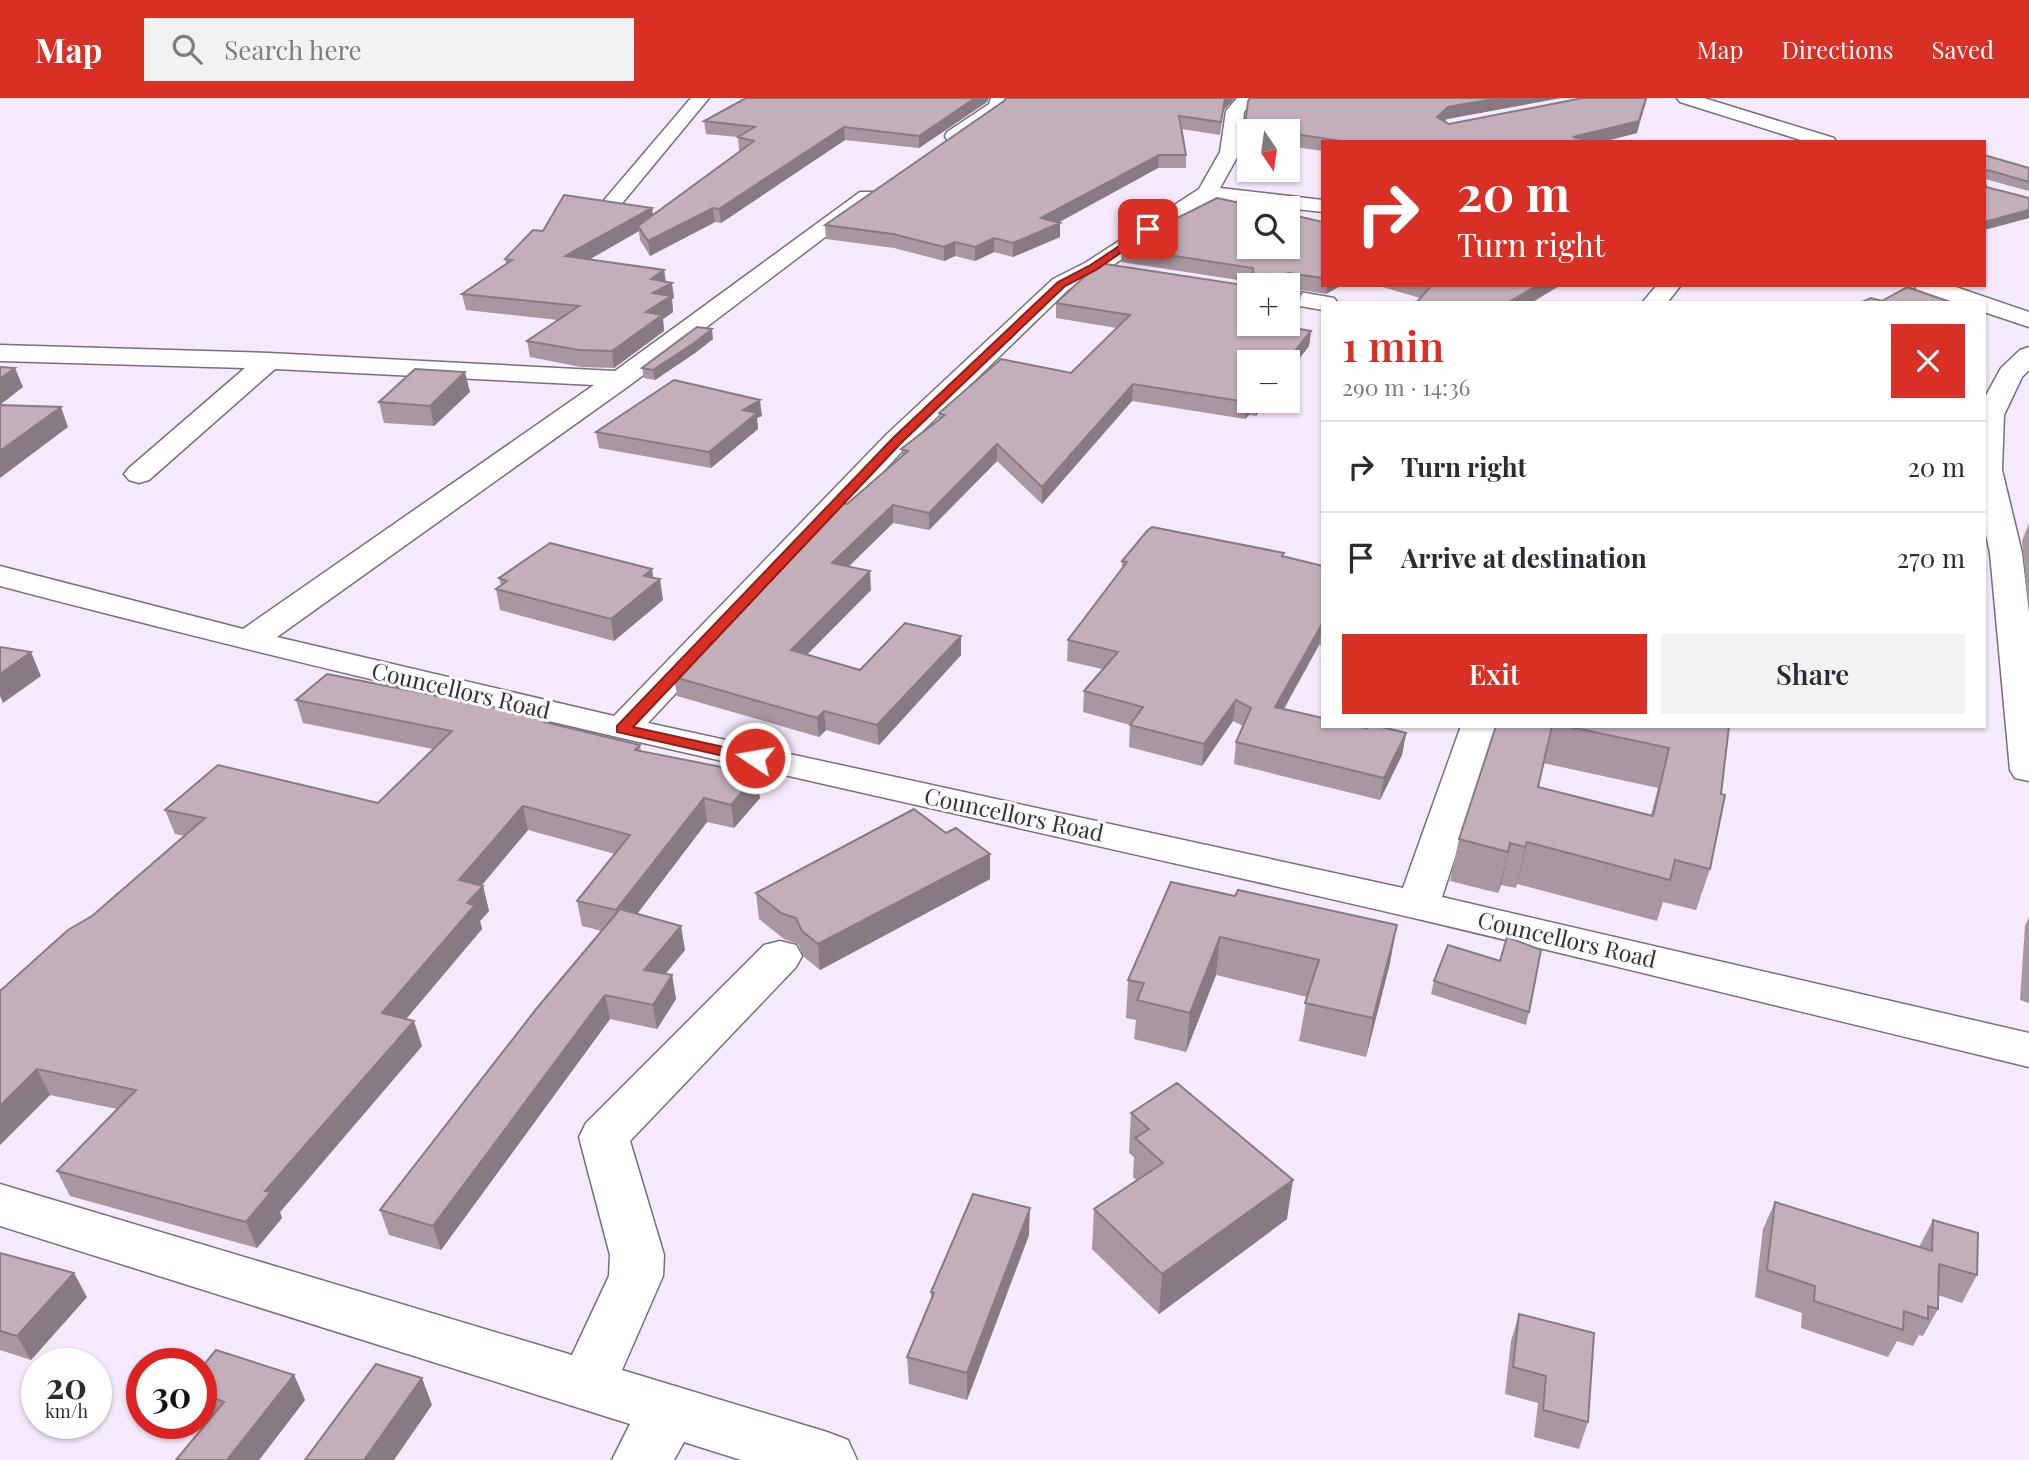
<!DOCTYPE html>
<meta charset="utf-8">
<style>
body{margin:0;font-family:"Playfair Display",serif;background:#f2f2f3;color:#2b2b33;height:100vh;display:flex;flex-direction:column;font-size:26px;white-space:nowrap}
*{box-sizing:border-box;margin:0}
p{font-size:23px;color:#7c7c81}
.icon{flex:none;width:38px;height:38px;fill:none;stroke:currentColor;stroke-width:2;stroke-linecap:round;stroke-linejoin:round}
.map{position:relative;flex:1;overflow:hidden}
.panel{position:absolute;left:1321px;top:203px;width:665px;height:427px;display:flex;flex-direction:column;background:#fff;border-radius:0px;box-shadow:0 2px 5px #0004}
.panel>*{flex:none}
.hud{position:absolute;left:1321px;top:42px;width:665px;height:147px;border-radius:0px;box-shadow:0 2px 5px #0004;background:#d93025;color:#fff;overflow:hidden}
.needle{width:46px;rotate:167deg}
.controls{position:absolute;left:1237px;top:21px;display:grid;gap:14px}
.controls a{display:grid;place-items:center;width:63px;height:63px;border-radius:0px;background:#fff;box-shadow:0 2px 5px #0004;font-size:35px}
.speed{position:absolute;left:21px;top:1250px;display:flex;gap:14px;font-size:35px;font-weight:700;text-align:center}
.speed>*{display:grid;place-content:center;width:91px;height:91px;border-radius:50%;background:#fff;box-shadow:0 2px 5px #0004;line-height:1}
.speed small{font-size:18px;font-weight:400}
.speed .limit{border:10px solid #d22;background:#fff;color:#111}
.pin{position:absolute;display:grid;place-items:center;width:60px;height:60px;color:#fff;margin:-30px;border-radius:14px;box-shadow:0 4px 10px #0006}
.me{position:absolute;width:77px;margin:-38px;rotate:282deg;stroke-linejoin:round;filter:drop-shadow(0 0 5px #0008)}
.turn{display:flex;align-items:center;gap:24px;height:147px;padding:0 21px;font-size:32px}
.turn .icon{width:91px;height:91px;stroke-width:2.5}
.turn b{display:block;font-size:49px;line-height:60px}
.round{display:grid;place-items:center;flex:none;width:74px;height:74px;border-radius:0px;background:#f2f2f3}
.overview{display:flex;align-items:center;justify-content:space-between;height:119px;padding:0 21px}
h1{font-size:42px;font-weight:600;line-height:52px;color:#d93025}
.primary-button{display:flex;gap:14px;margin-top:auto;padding:14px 21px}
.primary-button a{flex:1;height:80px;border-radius:0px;background:#d93025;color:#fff;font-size:28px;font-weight:600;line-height:80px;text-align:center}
.primary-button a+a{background:#f2f2f3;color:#2b2b33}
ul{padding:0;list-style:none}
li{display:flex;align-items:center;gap:21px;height:91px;padding:0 21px;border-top:2px solid #e1e1e2}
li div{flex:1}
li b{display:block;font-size:26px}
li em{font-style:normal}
header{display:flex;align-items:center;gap:42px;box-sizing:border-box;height:98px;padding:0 35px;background:#d93025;color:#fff}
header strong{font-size:33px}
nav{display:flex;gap:38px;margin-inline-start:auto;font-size:24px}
.search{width:490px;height:63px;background:#f2f2f3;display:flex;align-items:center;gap:18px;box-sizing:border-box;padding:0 24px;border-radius:0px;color:#7c7c81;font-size:26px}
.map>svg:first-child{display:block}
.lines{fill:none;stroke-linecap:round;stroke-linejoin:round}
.minor-casing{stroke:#786e7f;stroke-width:3}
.minor{fill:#fff;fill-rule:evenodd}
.wall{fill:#a896a0;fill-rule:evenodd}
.shaded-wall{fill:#887a82}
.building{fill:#c3afba;stroke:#887a82;stroke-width:2}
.route{fill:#d93025;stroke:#8d1f18;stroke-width:2}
.labels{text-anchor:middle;stroke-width:6;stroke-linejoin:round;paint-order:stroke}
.street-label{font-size:23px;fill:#343037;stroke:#fdfafe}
</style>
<header>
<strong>Map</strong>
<div class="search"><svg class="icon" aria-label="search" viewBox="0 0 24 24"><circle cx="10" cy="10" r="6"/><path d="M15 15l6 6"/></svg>Search here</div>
<nav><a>Map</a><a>Directions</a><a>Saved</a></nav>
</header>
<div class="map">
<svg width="2029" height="1362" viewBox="0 0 2029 1362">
<rect width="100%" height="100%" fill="#f5e9fc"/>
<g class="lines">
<g class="minor-casing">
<path id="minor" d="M 691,0 L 709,0 L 619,109 L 605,109 L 602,105 L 605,101 Z
M 991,0 L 1009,0 C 1004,16 964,46 947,42 L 945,38 L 947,34 L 989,6 Z
M 1237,0 L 1255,0 L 1244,14 L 1240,54 L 1220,90 L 1323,102 L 1323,114 L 1211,102 L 1101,175 L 1069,191 L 907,348 L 648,625 L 1403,790 L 1461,628 L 1498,628 L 1442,799 L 2029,935 L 2029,969 C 1825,920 1622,869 1418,821 C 945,711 470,612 0,488 L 0,468 L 243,531 L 594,287 L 275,271 L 149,382 L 139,385 L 129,382 L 124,376 L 129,370 L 245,270 L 0,263 L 0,247 L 269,255 L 615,273 L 860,94 L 874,94 L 877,98 L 874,102 L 630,287 L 277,539 L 614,618 L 887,336 L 1053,181 L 1085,165 L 1199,91 L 1220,54 L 1226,13 Z
M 1677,0 L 1704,0 L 1834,40 L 1836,44 L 1807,44 L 1680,4 Z
M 1657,187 L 1681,187 L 1667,205 L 1642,205 Z
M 1914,187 L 1950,187 L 2029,214 L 2029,229 L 1984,214 L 1984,205 L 1956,205 L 1917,192 Z
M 1288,192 L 1334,200 L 1338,205 L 1323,205 L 1323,212 L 1288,206 Z
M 2029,249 L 2029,272 L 2022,279 L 2004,317 L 2002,372 L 2022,455 L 2029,515 L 2029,683 L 2015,680 L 2010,672 L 1990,455 L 1984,427 L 1984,301 L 2001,270 L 2020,252 Z
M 780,843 L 796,847 L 802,858 L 796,869 L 630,1043 L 664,1157 L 663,1178 L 622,1272 L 827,1334 L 848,1342 L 857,1362 L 741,1362 L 684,1344 L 674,1362 L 612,1362 L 630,1326 L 0,1128 L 0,1086 L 572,1257 L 609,1178 L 610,1157 L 579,1039 L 586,1025 L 764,847 Z"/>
</g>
<use href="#minor" class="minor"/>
</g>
<path class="wall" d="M 746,0 L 989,0 L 987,4 L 919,50 L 845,42 L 721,125 L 715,124 L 650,158 L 640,142 L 639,133 L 589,161 L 664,172 L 666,183 L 674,200 L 672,201 L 673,214 L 663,221 L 664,233 L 614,270 L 581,269 L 530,259 L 527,243 L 558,222 L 466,212 L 462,196 L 506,166 L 505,161 L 543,133 L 652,110 L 653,117 L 741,52 L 739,52 L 738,39 L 706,36 L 704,23 Z
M 1250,0 L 1561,0 L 1447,21 L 1445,23 L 1449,26 L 1637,35 L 1602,44 L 1323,44 L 1323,53 L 1288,48 L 1288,33 L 1250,33 L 1250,42 L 1244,41 L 1248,3 Z
M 1004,3 L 1223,13 L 1220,37 L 1182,31 L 1186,57 L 1186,70 L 1158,70 L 1058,125 L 1060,125 L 1060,139 L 1013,159 L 994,154 L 975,163 L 955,158 L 944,163 L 894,150 L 826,141 L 825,127 Z
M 1984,57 L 2029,70 L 2029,93 L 1985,81 L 1986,89 L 2029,100 L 2029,120 L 1984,132 Z
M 1323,124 L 1323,187 L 1342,187 L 1326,196 L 1288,190 L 1288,187 L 1252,187 L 1251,184 L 1121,164 L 1122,150 Z
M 1376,187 L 1561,187 L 1420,200 Z
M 1056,205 L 1311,233 L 1309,248 L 1288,275 L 1288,264 L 1250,264 L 1250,303 L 1267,303 L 1256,318 L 1249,317 L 1245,321 L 1132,303 L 1042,406 L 997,363 L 929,432 L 893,425 L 848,469 L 871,492 L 807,556 L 860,572 L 961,538 L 961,557 L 879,647 L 826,632 L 819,639 L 677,598 L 674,579 L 847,406 L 902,358 L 901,351 L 939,321 L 939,315 L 1071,275 L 1117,230 L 1056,220 Z
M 713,241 L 695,255 L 655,282 L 644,280 L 642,270 Z
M 470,294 L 434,328 L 384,325 L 379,304 Z
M 762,318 L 757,320 L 758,331 L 711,370 L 599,350 L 596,334 Z
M 2029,425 L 2029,513 L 2022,443 Z
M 1283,458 L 1323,468 L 1323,547 L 1319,547 L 1284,611 L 1367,630 L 1406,635 L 1402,657 L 1380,702 L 1234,666 L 1236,644 L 1243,628 L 1233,623 L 1202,668 L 1129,649 L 1130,627 L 1083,614 L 1084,593 L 1102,571 L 1067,563 L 1068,542 L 1122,471 L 1122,463 Z
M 499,480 L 654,480 L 663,502 L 614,543 L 500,512 L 496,491 L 501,487 Z
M 296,602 L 548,625 L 640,647 L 641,653 L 760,700 L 734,730 L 707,724 L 637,816 L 685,852 L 665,876 L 672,877 L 676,901 L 657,931 L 610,921 L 441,1152 L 389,1137 L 380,1112 L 602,833 L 582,828 L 577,803 L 615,756 L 528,732 L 481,788 L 483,788 L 489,813 L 480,823 L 482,831 L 406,921 L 422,948 L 280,1114 L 282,1120 L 257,1150 L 70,1098 L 57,1073 L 117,1011 L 50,997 L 0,1047 L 0,893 L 92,818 L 185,738 L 175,736 L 165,712 L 378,705 L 433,651 L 303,625 Z
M 1496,628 L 1729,628 L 1710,771 L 1696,812 L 1663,804 L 1657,823 L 1517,786 L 1516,790 L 1501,787 L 1498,795 L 1450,783 L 1459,741 ZM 1543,665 L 1658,690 L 1651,717 L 1538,689 Z
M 946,735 L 990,756 L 990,781 L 820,872 L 804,859 L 798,846 L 784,841 L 759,821 L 756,795 Z
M 1171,784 L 1390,865 L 1366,959 L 1299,943 L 1307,899 L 1216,877 L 1186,954 L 1134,941 L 1136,922 L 1126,920 L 1128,882 Z
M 2029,819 L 2029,905 L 2020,902 L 2025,828 Z
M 1434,883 L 1529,914 L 1526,927 L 1431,896 Z
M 1131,1015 L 1287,1121 L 1159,1216 L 1092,1151 L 1094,1111 L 1137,1083 L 1133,1079 L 1134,1059 L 1129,1055 Z
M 1775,1104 L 1919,1149 L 1933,1122 L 1977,1177 L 1962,1205 L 1938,1197 L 1938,1211 L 1923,1238 L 1919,1237 L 1913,1248 L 1897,1243 L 1888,1259 L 1801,1230 L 1802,1215 L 1755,1199 L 1763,1131 Z
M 1029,1137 L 967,1302 L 909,1286 L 907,1259 L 931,1201 L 931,1194 Z
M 0,1155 L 87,1199 L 31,1262 L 0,1252 Z
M 1519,1216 L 1588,1324 L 1579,1351 L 1534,1339 L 1538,1305 L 1505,1296 L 1511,1243 Z
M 201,1270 L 294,1277 L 305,1302 L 259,1362 L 176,1362 L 211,1319 L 201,1315 Z"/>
<path class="shaded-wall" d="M 975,0 L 989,0 L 987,4 L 919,50 L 919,38 Z
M 1225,0 L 1235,0 L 1223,13 L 1220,37 Z
M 1499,0 L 1561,0 L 1447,21 L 1436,31 L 1437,19 L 1448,9 Z
M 1647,0 L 1637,35 L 1602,44 L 1572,44 L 1573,39 Z
M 844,29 L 845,42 L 721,125 L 719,111 Z
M 1159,57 L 1158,70 L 1046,131 L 1060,125 L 1060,139 L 1013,159 L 1013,145 L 1041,120 Z
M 652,110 L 654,124 L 638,128 L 639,133 L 568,174 L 565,158 Z
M 713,110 L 715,124 L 650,158 L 648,143 Z
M 2029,112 L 2029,120 L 1984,132 L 1984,124 Z
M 994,140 L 994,154 L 975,163 L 975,149 Z
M 955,144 L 955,158 L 944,163 L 944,149 Z
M 664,172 L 666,187 L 672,185 L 674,200 L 672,201 L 673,214 L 663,221 L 664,233 L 614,270 L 612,253 L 646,214 L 651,181 Z
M 1327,187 L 1342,187 L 1326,196 Z
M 1538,187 L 1561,187 L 1531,205 L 1509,205 Z
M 1301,196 L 1299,211 L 1288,217 L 1288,203 Z
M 712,231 L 713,241 L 695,255 L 655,282 L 653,272 Z
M 1311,233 L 1309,248 L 1288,275 L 1288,264 L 1286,264 Z
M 15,270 L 23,289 L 0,307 L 0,281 Z
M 465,274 L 470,294 L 434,328 L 430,308 Z
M 1133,286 L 1132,303 L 1042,406 L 1042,389 Z
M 1250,301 L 1249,317 L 1245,321 L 1246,304 Z
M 760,302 L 762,318 L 757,320 L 758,331 L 711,370 L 709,354 L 743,312 Z
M 1257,303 L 1267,303 L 1256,318 Z
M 61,309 L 68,329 L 0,380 L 0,353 Z
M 997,346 L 997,363 L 929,432 L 929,415 Z
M 893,407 L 893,425 L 833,484 L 832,465 Z
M 652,471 L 654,485 L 660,481 L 663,502 L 614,543 L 611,521 L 644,478 Z
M 870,473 L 871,492 L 793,571 L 791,552 Z
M 1322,526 L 1319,547 L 1273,630 L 1275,609 Z
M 961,538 L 961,557 L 879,647 L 877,627 Z
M 31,554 L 41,578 L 3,605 L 0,598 L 0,576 Z
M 1236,602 L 1233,623 L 1202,668 L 1204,646 Z
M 824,613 L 826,632 L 819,639 L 817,620 Z
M 1406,635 L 1402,657 L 1380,702 L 1384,680 Z
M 757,676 L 760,700 L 734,730 L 731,707 Z
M 704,700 L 707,724 L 621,837 L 616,812 Z
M 523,708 L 528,732 L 465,807 L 459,782 Z
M 1527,744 L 1517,786 L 1516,790 L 1525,749 Z
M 1510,745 L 1501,787 L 1498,795 L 1508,754 Z
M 990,756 L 990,781 L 820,872 L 818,846 Z
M 483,788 L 489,813 L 480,823 L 482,831 L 390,940 L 382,915 L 467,805 Z
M 1397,827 L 1390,865 L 1366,959 L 1373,920 Z
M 681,828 L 685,852 L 649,896 L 644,872 Z
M 1220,839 L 1216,877 L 1186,954 L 1190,915 Z
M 672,877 L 676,901 L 657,931 L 653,907 Z
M 605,897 L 610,921 L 441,1152 L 433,1128 Z
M 414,923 L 422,948 L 280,1114 L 282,1120 L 257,1150 L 246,1124 L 265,1093 Z
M 37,971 L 50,997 L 0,1047 L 0,1008 Z
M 1293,1082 L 1287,1121 L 1159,1216 L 1162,1176 Z
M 1030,1110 L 1029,1137 L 967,1302 L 967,1275 Z
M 74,1175 L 87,1199 L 31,1262 L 17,1238 Z
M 294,1277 L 305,1302 L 259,1362 L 227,1362 Z
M 422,1280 L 432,1307 L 394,1362 L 364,1362 Z"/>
<path class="building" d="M 746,0 L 975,0 L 919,38 L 844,29 L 719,111 L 713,110 L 648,143 L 638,128 L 754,43 L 738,39 L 755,29 L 704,23 Z
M 1006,0 L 1225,0 L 1221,24 L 1179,18 L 1186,57 L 1159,57 L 1041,120 L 1060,125 L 1013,145 L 994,140 L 975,149 L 955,144 L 944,149 L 893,136 L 825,127 L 1004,3 Z
M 1250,0 L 1499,0 L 1448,9 L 1437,19 L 1449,26 L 1583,0 L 1646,0 L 1639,23 L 1573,39 L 1594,44 L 1347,44 L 1288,35 L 1288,33 L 1278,33 L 1245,28 L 1248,3 Z
M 1984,57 L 2029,70 L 2029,84 L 1988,72 L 1984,74 Z
M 1984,76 L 1986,89 L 2029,100 L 2029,112 L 1984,124 Z
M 564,97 L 652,110 L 565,158 L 664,172 L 651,181 L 672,185 L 653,195 L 671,198 L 646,214 L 662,217 L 612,253 L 579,252 L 527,243 L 579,208 L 462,196 L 512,162 L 505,161 L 533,132 L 543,133 Z
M 1217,100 L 1263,110 L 1250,110 L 1250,149 L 1288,149 L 1288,116 L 1323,124 L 1323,180 L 1288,175 L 1288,187 L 1253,187 L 1254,186 L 1253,170 L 1122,150 L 1137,140 Z
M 1099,165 L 1250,188 L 1250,226 L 1270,226 L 1311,233 L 1286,264 L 1250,264 L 1250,301 L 1246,304 L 1133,286 L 1042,389 L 997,346 L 929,415 L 893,407 L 832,465 L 870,473 L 791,552 L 860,572 L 905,525 L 961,538 L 877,627 L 824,613 L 817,620 L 674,579 L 835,409 L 841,405 L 847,406 L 908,353 L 901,351 L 945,317 L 939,315 L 1001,261 L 1071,275 L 1130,217 L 1056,205 Z
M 1430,187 L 1538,187 L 1509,204 L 1512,205 L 1416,205 L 1431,188 Z
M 1907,189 L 1953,205 L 1860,205 L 1871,200 L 1882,203 Z
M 1288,193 L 1301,196 L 1288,203 Z
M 697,229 L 712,231 L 694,245 L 653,272 L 642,270 Z
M 0,269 L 15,270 L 0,281 Z
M 415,271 L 465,274 L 430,308 L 379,304 Z
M 674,282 L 760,302 L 743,312 L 757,315 L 709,354 L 596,334 Z
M 0,307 L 61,309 L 0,353 Z
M 1152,429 L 1284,455 L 1282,458 L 1323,468 L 1323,526 L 1322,526 L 1275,609 L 1323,620 L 1323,628 L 1358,628 L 1367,630 L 1368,628 L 1378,628 L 1406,635 L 1384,680 L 1236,644 L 1251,610 L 1236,602 L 1204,646 L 1130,627 L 1143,609 L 1084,593 L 1118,554 L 1068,542 L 1127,464 L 1122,463 L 1147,433 Z
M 550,445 L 652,471 L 644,478 L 660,481 L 611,521 L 496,491 L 507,483 L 499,480 Z
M 0,549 L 31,554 L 0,576 Z
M 327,576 L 547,620 L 544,624 L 640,647 L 635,652 L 757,676 L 731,707 L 704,700 L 616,812 L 577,803 L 630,737 L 523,708 L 459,782 L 483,788 L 467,805 L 475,807 L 382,915 L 414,923 L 265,1093 L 271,1094 L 246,1124 L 57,1073 L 136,992 L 37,971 L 0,1008 L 0,893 L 68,832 L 92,818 L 205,720 L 165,712 L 218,667 L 378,705 L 452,633 L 296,602 Z
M 1496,628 L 1552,628 L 1538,689 L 1653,718 L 1669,650 L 1566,628 L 1729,628 L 1721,696 L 1725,697 L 1710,771 L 1675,762 L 1670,782 L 1527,744 L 1525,749 L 1510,745 L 1508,754 L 1459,741 Z
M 914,711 L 946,735 L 956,730 L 990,756 L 818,846 L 802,833 L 796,820 L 781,815 L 756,795 Z
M 1171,784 L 1235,798 L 1238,792 L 1397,827 L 1373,920 L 1305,905 L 1319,862 L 1220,839 L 1190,915 L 1137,902 L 1144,885 L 1128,882 Z
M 620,811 L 681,828 L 644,872 L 672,877 L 653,907 L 605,897 L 433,1128 L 380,1112 L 537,910 Z
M 1507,839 L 1541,852 L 1529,914 L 1434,883 L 1448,847 L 1500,863 Z
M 1177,985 L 1293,1082 L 1162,1176 L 1094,1111 L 1163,1065 L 1135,1040 L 1149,1031 L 1131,1015 Z
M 973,1096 L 1030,1110 L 967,1275 L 907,1259 L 934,1195 L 931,1194 Z
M 1775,1104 L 1932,1153 L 1933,1122 L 1978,1135 L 1977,1177 L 1939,1166 L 1938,1211 L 1928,1208 L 1928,1221 L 1904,1213 L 1903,1232 L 1814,1203 L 1815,1188 L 1767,1172 Z
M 0,1155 L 74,1175 L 17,1238 L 0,1233 Z
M 1519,1216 L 1594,1235 L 1588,1324 L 1543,1312 L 1546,1278 L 1513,1269 Z
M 216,1252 L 294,1277 L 227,1362 L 176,1362 L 224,1304 L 201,1295 L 201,1270 Z
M 376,1266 L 422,1280 L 364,1362 L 305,1362 Z"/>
<path class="route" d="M 1148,129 L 1152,133 L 1096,172 L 1065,188 L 901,345 L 633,629 L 760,657 L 760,664 L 755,665 L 617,634 L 617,628 L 893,340 L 1058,184 L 1089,168 Z"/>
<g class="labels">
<g class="street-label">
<text transform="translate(461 593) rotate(13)" y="8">Councellors Road</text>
<text transform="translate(1014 717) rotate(12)" y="8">Councellors Road</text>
<text transform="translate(1567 842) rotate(13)" y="8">Councellors Road</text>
</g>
</g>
</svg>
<div class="controls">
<a><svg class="needle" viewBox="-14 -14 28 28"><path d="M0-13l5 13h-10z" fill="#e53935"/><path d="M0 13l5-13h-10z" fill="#7c7c81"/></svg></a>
<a><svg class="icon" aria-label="search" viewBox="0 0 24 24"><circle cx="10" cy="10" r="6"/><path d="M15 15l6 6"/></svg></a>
<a>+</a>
<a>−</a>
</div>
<div class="speed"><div>20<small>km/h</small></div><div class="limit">30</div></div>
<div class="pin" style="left:1148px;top:131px;background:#d93025"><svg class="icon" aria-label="arrive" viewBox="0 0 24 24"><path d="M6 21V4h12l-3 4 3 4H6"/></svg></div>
<svg class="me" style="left:755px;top:660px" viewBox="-20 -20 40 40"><circle r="17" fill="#d93025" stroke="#fff" stroke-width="3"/><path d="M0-11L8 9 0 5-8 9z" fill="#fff"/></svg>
<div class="hud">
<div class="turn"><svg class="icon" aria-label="right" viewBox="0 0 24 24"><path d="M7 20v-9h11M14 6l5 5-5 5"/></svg><div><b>20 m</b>Turn right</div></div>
</div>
<section class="panel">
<div class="overview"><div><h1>1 min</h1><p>290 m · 14:36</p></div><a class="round" style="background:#d93025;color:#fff"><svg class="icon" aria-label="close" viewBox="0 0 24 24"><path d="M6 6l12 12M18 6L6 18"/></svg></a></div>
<ul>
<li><svg class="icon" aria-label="right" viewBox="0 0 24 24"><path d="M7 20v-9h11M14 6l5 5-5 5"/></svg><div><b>Turn right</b></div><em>20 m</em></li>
<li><svg class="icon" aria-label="arrive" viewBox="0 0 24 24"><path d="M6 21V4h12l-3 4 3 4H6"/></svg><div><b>Arrive at destination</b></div><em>270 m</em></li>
</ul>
<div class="primary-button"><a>Exit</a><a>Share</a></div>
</section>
</div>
